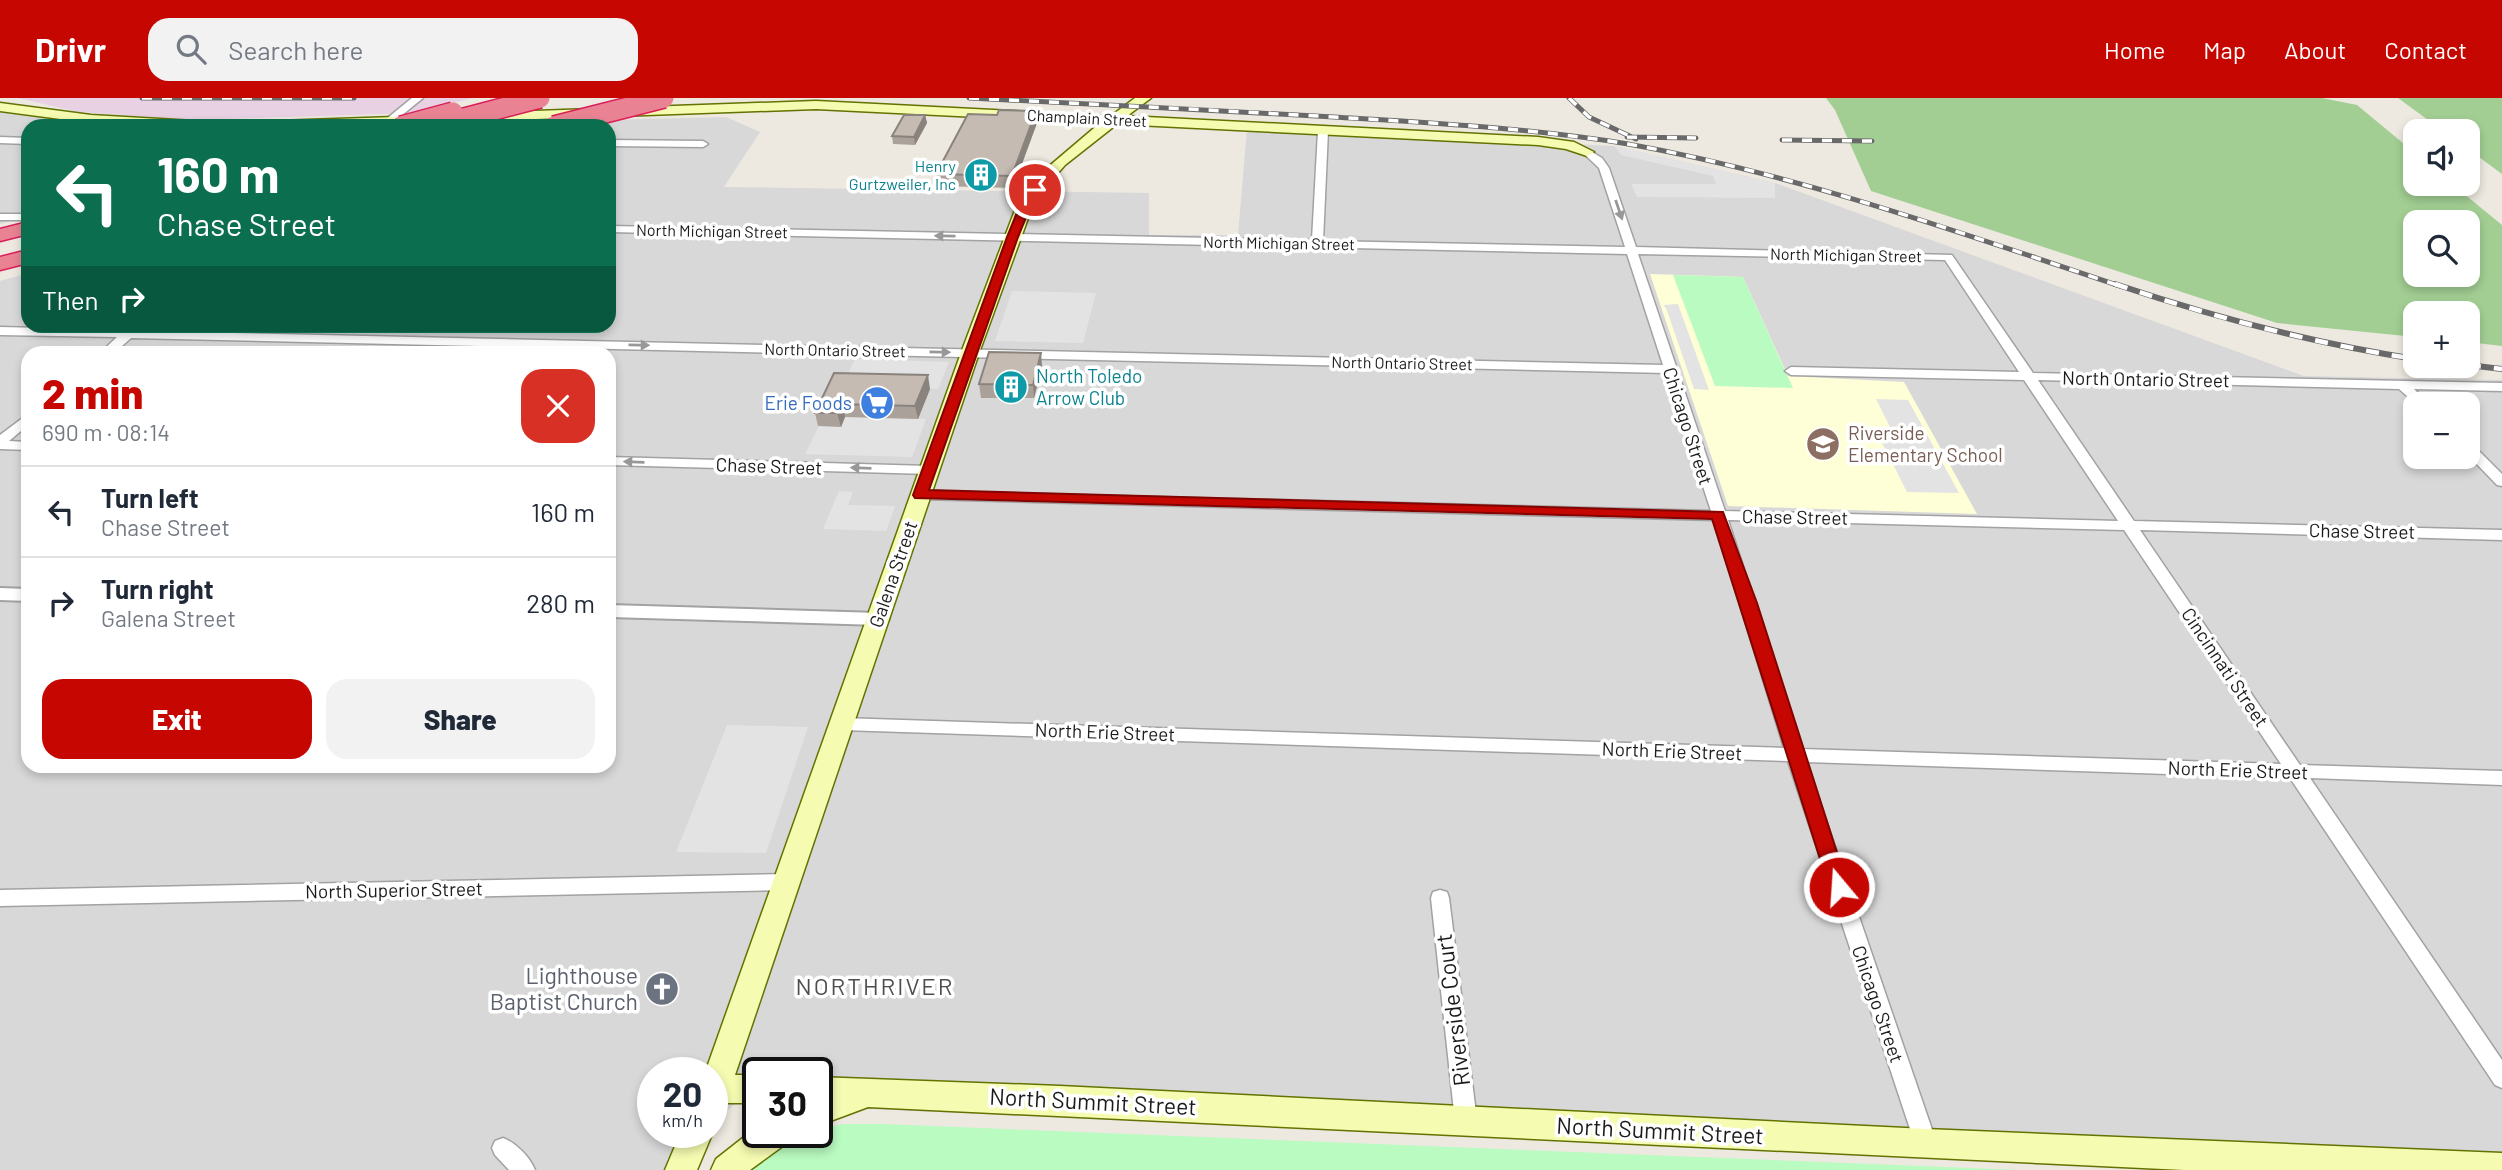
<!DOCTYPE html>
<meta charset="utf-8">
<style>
body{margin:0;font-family:Barlow,sans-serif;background:#f2f2f3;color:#1f2937;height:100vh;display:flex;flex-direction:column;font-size:26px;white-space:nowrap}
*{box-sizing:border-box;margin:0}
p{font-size:23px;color:#747a83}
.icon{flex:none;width:38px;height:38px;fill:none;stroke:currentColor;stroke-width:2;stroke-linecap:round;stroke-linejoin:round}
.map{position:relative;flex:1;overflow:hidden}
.drawer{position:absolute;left:21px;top:248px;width:595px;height:427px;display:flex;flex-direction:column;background:#fff;border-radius:21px;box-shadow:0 4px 10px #0003}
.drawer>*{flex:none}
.guide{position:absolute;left:21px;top:21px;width:595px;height:214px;border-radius:21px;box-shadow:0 4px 10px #0003;background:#0b6e4f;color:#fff;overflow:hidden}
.buttons{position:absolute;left:2403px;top:21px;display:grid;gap:14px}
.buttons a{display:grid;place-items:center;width:77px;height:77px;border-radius:14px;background:#fff;box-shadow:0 4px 10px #0003;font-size:35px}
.speed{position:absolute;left:637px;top:959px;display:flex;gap:14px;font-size:35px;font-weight:700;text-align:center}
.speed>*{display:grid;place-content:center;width:91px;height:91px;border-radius:50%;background:#fff;box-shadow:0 4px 10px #0003;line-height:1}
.speed small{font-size:18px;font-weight:400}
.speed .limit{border:4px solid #111;border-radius:10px;background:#fff;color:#111}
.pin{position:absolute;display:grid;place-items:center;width:60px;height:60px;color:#fff;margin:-30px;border:4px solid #fff;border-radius:50%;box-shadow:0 2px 7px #0007}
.me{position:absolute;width:77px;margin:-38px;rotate:342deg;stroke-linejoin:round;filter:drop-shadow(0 0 5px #0008)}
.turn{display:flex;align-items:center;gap:24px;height:147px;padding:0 21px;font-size:32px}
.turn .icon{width:91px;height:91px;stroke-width:2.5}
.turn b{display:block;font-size:49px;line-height:60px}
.then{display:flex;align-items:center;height:66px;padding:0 21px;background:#0003;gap:14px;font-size:26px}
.round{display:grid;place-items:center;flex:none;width:74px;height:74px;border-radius:21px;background:#f2f2f3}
.summary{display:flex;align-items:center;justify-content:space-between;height:119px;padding:0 21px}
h1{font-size:42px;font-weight:800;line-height:52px;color:#c60600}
.cta{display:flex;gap:14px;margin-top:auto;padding:14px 21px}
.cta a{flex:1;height:80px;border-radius:21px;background:#c60600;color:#fff;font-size:28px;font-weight:800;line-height:80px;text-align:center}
.cta a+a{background:#f2f2f3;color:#1f2937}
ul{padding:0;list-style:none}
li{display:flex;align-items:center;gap:21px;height:91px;padding:0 21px;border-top:2px solid #e0e1e3}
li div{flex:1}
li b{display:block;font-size:26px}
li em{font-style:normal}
header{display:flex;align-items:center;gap:42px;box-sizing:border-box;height:98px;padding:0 35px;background:#c60600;color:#fff}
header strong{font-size:33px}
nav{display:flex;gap:38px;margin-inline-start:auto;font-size:24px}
.search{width:490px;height:63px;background:#f2f2f3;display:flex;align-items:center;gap:18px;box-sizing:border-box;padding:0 24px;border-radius:21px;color:#747a83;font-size:26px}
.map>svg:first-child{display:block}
.residential{fill:#d9d8d8;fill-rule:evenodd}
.industrial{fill:#e7d1e2}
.education{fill:#feffd7}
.forest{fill:#a2ce93;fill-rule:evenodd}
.park{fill:#b9fbc0}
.parking{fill:#e3e3e3}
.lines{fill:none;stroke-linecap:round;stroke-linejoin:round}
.minor-casing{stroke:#a2a2a2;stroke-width:3}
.tertiary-casing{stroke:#a2a2a2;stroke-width:4}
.secondary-casing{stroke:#637301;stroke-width:3}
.motorway-casing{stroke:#db1d58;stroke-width:3}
.minor{fill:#fff;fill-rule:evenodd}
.tertiary{fill:#fff;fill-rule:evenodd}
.secondary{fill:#f5fbb0;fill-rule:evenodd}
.motorway{fill:#e98393;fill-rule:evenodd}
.rail-far1-casing{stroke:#696969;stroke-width:5}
.rail-casing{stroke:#696969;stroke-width:6}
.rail-far1{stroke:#fff;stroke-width:3.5;stroke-dasharray:10;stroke-linecap:butt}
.rail{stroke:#fff;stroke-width:4.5;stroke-dasharray:13;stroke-linecap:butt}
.motorway-bridge-casing{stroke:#db1d58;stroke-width:22;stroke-linecap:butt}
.motorway-bridge{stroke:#e98393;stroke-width:19}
.wall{fill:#a9a19a}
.shaded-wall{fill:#8a837d}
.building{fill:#c5bbb3;stroke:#8a837d;stroke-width:2}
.oneway{fill:#989898}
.route{fill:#c60600;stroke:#810400;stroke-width:2}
.labels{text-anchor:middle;stroke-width:7;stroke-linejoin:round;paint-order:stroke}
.far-street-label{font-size:16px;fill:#1b1b1b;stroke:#fff}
.far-culture-label{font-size:16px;fill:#0d838f;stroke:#fff;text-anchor:end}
.culture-label{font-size:19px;fill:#0d838f;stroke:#fff;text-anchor:start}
.street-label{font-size:19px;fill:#1b1b1b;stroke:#fff}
.shop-label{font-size:19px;fill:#366cbe;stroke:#fff;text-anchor:end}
.education-label{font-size:19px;fill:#785e54;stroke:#fff;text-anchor:start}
.near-worship-label{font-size:23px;fill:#5b616d;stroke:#fff;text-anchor:end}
.near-street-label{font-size:23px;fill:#1b1b1b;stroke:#fff}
.near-neighbourhood-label{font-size:24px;letter-spacing:2px;fill:#4e4e4e;stroke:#fff}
</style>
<header>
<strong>Drivr</strong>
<div class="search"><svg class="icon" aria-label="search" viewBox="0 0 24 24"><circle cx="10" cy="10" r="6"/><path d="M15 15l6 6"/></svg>Search here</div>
<nav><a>Home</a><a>Map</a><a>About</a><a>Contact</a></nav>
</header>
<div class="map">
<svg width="2502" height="1072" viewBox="0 0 2502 1072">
<rect width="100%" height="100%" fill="#ede9e0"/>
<path class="residential" d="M 0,9 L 107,28 L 28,28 L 28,118 L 0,126 Z
M 726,19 L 760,34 L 724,89 L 1149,95 L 1149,137 L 1238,137 L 1247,31 L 1614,48 L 1775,85 L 2304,278 L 2502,282 L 2502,1072 L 2347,1072 L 817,1009 L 817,975 L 758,975 L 758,1007 L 735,1006 L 712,1027 L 712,975 L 653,975 L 653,1034 L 705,1034 L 665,1072 L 0,1072 L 0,183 L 28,175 L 28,228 L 609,228 L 609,28 L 586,28 L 606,22 ZM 28,256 L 609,256 L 609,668 L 28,668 ZM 2415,306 L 2468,306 L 2468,359 L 2415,359 Z"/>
<path class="industrial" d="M 18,0 L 473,0 L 414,15 L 194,22 L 78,14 Z"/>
<path class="education" d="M 1650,176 L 1743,179 L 1788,278 L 1904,284 L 1977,416 L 1728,408 Z"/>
<path class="forest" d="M 1826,0 L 2322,0 L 2357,7 L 2415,55 L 2415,86 L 2452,86 L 2502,127 L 2502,248 L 2468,244 L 2468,215 L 2415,215 L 2415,239 L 2277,225 L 1871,93 L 1835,12 ZM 2415,124 L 2468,124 L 2468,177 L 2415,177 Z
M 2398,0 L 2502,0 L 2502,76 L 2468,51 L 2468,33 L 2443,33 Z"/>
<path class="park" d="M 1673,177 L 1743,179 L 1793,290 L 1715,288 Z
M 842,1026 L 883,1026 L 2020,1072 L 745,1072 C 766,1058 791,1034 817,1034 L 817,1032 Z"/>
<path class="parking" d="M 1614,48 L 1775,85 L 1775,100 L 1637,99 L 1631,86 L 1716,86 L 1713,78 L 1621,57 Z
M 1012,193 L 1096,195 L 1083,245 L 995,243 Z
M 1678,206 L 1709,292 L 1694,291 L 1666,210 L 1663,207 Z
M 855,261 L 949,264 L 938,291 L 842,288 Z
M 1876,301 L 1908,302 L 1959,395 L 1907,394 L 1874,329 L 1890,329 Z
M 845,319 L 926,321 L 912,359 L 805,356 L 819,328 L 840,328 Z
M 839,393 L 853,394 L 848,407 L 895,408 L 886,433 L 823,431 Z
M 727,627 L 808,629 L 766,755 L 676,754 Z"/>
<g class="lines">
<g class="minor-casing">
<path id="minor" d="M 412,0 L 423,0 L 391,26 L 385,26 L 385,22 Z
M 1323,30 L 1328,33 L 1323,143 L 1625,149 L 1599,70 L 1582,54 L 1587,51 L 1602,60 L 1609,70 L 1636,149 L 1952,157 L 2033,275 L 2502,285 L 2502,293 L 2414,291 L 2429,306 L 2416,306 L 2399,291 L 2038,282 L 2134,423 L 2502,432 L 2502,442 L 2140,432 L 2300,667 L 2502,673 L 2502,687 L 2310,680 L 2502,962 L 2502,990 L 2495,987 L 2290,680 L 1806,664 L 1937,1046 L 1934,1053 L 1926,1056 L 1918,1053 L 1915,1046 L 1788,663 L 841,632 L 835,630 L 833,626 L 835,622 L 841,620 L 1784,650 L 1714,422 L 920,401 L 913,397 L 920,393 L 1711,413 L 1666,275 L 131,240 L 113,256 L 99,256 L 117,239 L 0,237 L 0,229 L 125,232 L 133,228 L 139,233 L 1663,267 L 1627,156 L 609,134 L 609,128 L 1312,142 L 1318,33 ZM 1638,156 L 1945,162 L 2019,274 L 1791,269 L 1785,273 L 1791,277 L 2024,282 L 2118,423 L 1725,413 ZM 1728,422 L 2124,432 L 2281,666 L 1802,651 Z
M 0,39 L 28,40 L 28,46 L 0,45 Z
M 609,42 L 703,43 L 708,46 L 703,49 L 609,48 Z
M 0,116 L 28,116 L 28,122 L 0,122 Z
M 28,316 L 28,327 L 9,343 L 28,344 L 28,352 L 0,351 L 0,337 Z
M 2468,346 L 2473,347 L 2502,376 L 2502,388 L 2497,387 L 2468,357 Z
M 609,359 L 929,368 L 936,372 L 929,376 L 609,367 Z
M 789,776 L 796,779 L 798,784 L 796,789 L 789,792 L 0,808 L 0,792 Z
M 1440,792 L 1447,794 L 1449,800 L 1477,1023 L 1474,1030 L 1466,1033 L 1458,1030 L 1455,1023 L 1431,800 L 1433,794 Z
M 503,1040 C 516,1045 530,1059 535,1072 L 509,1072 L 495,1057 L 492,1050 L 495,1043 Z"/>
</g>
<g class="tertiary-casing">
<path id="tertiary" d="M 0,490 L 28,491 L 28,503 L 0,502 Z
M 609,507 L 879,515 L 886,516 L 889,521 L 886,526 L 879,527 L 609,519 Z"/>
</g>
<g class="secondary-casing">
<path id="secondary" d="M 1135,0 L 1151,0 L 1127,18 L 1538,39 L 1574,44 L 1594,54 L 1587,58 L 1566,51 L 1538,47 L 1117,26 L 1065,67 L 1039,97 L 1031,112 L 979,255 L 735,977 L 758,977 L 758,1005 L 725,1005 L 723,1009 L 712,1013 L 712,975 L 705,975 L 961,255 L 1015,112 L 1040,76 L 1100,25 L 816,11 L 480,23 L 473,19 L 480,15 L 816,3 L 1111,18 Z
M 0,5 L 91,17 L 212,24 L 219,28 L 91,25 L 0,13 Z
M 425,18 L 432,22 L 430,25 L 370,28 L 243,28 L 250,24 Z
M 817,979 L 1060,988 L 1926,1031 L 2502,1055 L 2502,1072 L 2184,1072 L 868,1009 L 817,1028 Z
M 758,1028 L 758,1034 L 792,1034 L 787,1045 L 750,1072 L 711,1072 L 716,1061 Z
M 712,1033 L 713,1034 L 697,1072 L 665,1072 L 681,1034 Z"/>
</g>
<g class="motorway-casing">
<path id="motorway" d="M 28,124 L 28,136 L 0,143 L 0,131 Z
M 28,152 L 28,165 L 0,172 L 0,159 Z"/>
</g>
<use href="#minor" class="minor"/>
<use href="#tertiary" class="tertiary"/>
<use href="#secondary" class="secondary"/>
<use href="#motorway" class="motorway"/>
<g class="rail-far1-casing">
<path id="rail-far1" d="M 142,0 L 354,0
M 969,0 C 1091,6 1212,12 1334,19 C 1432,25 1531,30 1628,46 C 1796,76 1958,134 2120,188
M 1569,0 L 1589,19 L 1636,41
M 1627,39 L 1696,40
M 1782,42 L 1872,43"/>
</g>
<g class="rail-casing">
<path id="rail" d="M 2115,186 C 2213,219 2312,245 2415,261
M 2468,267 L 2502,271"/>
</g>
<use href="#rail-far1" class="rail-far1"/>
<use href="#rail" class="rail"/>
<g class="motorway-bridge-casing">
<path id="motorway-bridge" d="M 401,28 L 453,14
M 434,28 L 540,0
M 554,28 L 664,0"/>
</g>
<use href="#motorway-bridge" class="motorway-bridge"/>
</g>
<path class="wall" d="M 925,17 L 927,25 L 915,47 L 893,46 L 892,38 Z
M 1037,25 L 1013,90 L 938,88 L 936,76 Z
M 1042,268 L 1034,300 L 981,300 L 979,286 Z
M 834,275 L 930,291 L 918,321 L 845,319 L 841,329 L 818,328 L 815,315 Z"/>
<path class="shaded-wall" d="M 1036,13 L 1037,25 L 1013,90 L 1012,78 Z
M 925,17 L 927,25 L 915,47 L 914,39 Z
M 1041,255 L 1042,268 L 1034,300 L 1033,287 Z
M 928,277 L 930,291 L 918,321 L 915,308 Z
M 842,306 L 845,319 L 841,329 L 837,315 Z"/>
<path class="building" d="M 999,12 L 1036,13 L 1012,78 L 936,76 L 968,16 L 997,17 Z
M 904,17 L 925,17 L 914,39 L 892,38 Z
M 989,254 L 1041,255 L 1033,287 L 979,286 Z
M 834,275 L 928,277 L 915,308 L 842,306 L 837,315 L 815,315 Z"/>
<defs><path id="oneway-solid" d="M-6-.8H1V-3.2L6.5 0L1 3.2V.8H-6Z" transform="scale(1.75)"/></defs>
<g class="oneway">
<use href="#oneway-solid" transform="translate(1619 112) rotate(71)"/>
<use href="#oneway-solid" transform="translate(945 138) rotate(-179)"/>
<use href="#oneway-solid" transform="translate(639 247) rotate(1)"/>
<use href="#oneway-solid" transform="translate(940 254) rotate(1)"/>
<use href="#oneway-solid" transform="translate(634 364) rotate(-178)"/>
<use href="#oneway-solid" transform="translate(861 370) rotate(-178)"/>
</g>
<path class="route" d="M 1035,89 L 1040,92 L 1033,102 L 1018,139 L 929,392 L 1723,414 L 1757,505 L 1848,789 L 1846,795 L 1839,797 L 1832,795 L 1829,789 L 1712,421 L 915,400 L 913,397 L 1007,139 L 1022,102 L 1031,90 Z"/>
<defs>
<g id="building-disc" transform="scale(1.75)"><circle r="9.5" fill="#0f9aa8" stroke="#fff"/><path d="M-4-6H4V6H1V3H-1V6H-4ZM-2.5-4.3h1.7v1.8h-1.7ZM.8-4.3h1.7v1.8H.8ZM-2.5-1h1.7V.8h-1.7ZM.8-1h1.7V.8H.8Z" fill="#fff"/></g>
<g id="supermarket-disc" transform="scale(1.75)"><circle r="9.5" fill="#3f7fe0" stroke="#fff"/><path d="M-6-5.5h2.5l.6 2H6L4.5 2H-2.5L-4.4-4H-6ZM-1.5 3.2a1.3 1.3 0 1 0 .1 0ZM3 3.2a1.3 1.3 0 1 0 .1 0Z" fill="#fff"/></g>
<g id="school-disc" transform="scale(1.75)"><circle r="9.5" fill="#8d6e63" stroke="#fff"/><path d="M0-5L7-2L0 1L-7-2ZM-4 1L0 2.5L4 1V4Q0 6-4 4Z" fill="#fff"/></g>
<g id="church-disc" transform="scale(1.75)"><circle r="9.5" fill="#6b7280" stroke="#fff"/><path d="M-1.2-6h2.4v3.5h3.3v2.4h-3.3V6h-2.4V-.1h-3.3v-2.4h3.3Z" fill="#fff"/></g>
</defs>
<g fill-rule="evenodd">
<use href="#building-disc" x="981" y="77"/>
<use href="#building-disc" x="1011" y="289"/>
<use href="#supermarket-disc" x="877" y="305"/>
<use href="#school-disc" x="1823" y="346"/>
<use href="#church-disc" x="662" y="891"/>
</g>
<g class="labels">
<g class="far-street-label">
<text transform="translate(1087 20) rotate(3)" y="6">Champlain Street</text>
<text transform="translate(712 133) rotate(1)" y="6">North Michigan Street</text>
<text transform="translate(1279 145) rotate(1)" y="6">North Michigan Street</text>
<text transform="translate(1846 157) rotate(1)" y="6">North Michigan Street</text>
<text transform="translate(835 252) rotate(1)" y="6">North Ontario Street</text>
<text transform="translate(1402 265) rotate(1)" y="6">North Ontario Street</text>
</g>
<g class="far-culture-label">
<text x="956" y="74">Henry<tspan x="956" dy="18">Gurtzweiler, Inc</tspan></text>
</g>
<g class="culture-label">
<text x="1036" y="285">North Toledo<tspan x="1036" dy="22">Arrow Club</tspan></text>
</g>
<g class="street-label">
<text transform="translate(2146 281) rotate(1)" y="7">North Ontario Street</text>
<text transform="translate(1688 328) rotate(72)" y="7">Chicago Street</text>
<text transform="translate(769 368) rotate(2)" y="7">Chase Street</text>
<text transform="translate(1795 419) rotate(1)" y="7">Chase Street</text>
<text transform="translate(2362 433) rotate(1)" y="7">Chase Street</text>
<text transform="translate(893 476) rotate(-71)" y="7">Galena Street</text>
<text transform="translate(2225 569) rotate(56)" y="7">Cincinnati Street</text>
<text transform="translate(1105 634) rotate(2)" y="7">North Erie Street</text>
<text transform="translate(1672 653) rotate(2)" y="7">North Erie Street</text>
<text transform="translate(2238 672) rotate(2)" y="7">North Erie Street</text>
<text transform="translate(394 792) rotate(-1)" y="7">North Superior Street</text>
<text transform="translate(1878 906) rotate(71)" y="7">Chicago Street</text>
</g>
<g class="shop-label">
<text x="852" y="312">Erie Foods</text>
</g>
<g class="education-label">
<text x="1848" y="342">Riverside<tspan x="1848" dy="22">Elementary School</tspan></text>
</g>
<g class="near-worship-label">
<text x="638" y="886">Lighthouse<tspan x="638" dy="26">Baptist Church</tspan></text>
</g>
<g class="near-street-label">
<text transform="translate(1453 912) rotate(-97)" y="8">Riverside Court</text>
<text transform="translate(1093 1004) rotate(3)" y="8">North Summit Street</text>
<text transform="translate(1660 1033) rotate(3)" y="8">North Summit Street</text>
</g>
<g class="near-neighbourhood-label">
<text x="875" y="897">NORTHRIVER</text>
</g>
</g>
</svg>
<div class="buttons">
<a><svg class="icon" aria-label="sound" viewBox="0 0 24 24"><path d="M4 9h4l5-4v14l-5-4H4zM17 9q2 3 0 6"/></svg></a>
<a><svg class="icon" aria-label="search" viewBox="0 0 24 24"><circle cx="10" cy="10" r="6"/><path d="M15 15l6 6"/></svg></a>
<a>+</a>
<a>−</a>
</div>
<div class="speed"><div>20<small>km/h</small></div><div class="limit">30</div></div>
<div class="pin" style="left:1035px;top:92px;background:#d93025"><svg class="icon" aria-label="arrive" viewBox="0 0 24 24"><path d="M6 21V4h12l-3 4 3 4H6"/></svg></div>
<svg class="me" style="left:1839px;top:789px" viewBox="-20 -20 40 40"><circle r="17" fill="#c60600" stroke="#fff" stroke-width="3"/><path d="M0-11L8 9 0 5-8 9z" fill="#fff"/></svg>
<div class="guide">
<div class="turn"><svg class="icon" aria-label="left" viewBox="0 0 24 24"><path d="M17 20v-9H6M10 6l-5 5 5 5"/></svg><div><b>160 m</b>Chase Street</div></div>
<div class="then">Then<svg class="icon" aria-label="right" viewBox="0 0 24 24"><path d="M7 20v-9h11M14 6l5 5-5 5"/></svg></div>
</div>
<section class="drawer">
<div class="summary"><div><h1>2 min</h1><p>690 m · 08:14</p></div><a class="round" style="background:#d93025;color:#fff"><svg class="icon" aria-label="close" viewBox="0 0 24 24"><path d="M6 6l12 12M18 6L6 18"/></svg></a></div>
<ul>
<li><svg class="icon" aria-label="left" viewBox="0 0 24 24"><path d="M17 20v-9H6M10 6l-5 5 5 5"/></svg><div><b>Turn left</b><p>Chase Street</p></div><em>160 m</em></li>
<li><svg class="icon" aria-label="right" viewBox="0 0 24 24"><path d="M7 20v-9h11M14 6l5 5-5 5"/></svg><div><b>Turn right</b><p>Galena Street</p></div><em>280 m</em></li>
</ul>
<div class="cta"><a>Exit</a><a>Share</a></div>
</section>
</div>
